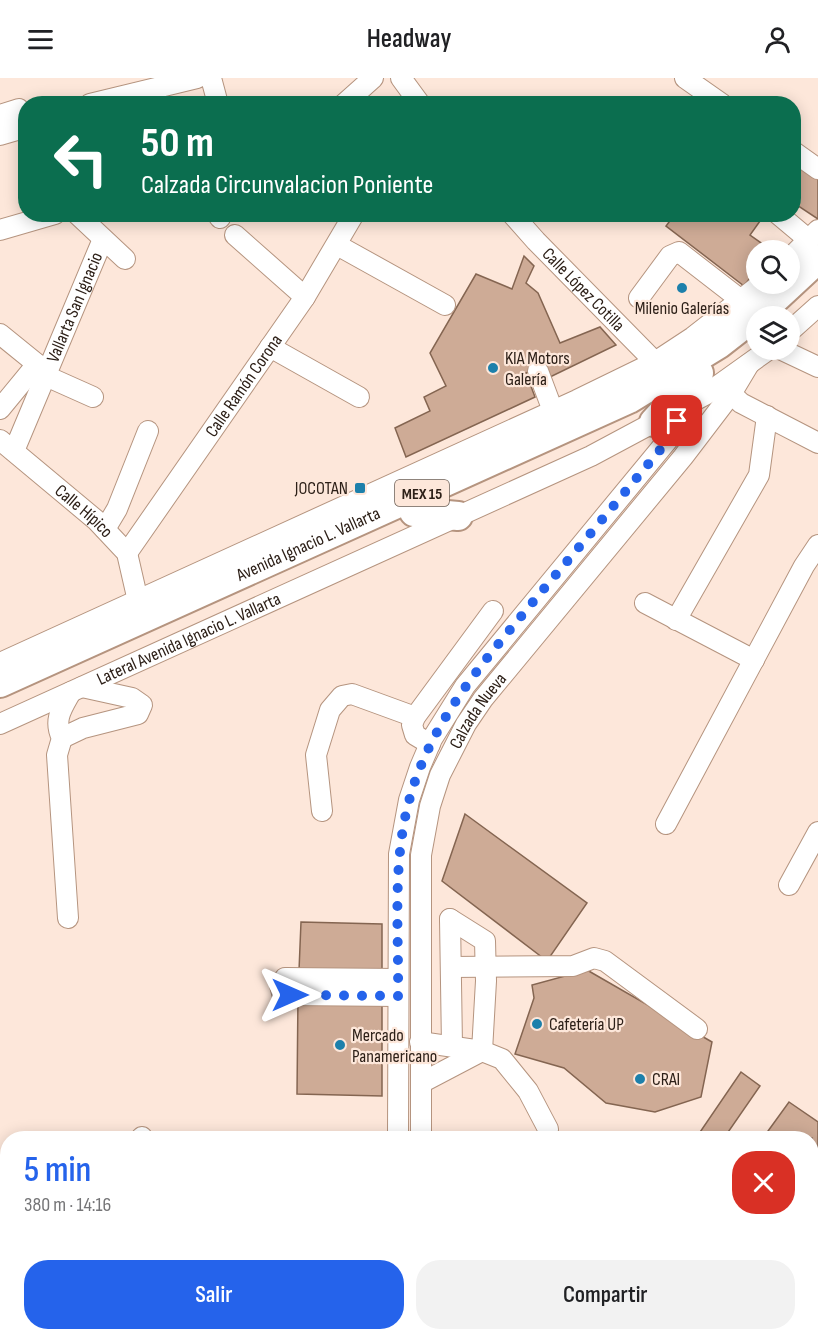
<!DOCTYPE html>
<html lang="es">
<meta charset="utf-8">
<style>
body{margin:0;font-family:"Sofia Sans Condensed",sans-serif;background:#f2f2f2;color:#202124;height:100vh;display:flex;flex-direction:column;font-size:22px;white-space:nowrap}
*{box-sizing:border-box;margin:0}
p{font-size:20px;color:#757577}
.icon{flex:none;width:33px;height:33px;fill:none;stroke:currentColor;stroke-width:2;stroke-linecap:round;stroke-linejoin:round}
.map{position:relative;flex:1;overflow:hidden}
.details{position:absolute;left:0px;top:1053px;width:819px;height:210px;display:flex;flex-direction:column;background:#fff;border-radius:24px 24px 0 0;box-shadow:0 3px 15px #0003}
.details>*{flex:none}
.hud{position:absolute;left:18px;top:18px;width:783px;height:126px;border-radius:24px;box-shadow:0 3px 15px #0003;background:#0b6e4f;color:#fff;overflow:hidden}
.fabs{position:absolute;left:746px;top:162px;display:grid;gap:12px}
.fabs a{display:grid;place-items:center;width:54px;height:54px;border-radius:50%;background:#fff;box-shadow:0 3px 15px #0003;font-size:30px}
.pin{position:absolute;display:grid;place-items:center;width:51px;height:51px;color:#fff;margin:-26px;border-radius:12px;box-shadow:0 3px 9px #0006}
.me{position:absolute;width:66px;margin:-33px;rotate:90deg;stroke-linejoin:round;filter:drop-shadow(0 0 4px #0008)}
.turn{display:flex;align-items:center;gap:21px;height:126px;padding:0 24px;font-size:27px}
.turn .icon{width:78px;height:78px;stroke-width:2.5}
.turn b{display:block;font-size:42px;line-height:51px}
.round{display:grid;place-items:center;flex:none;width:63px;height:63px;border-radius:24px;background:#f2f2f2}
.summary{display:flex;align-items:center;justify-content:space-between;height:102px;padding:0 24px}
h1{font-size:36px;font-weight:600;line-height:45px;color:#2563eb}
.cta{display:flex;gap:12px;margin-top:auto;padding:12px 24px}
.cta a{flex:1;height:69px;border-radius:24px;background:#2563eb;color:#fff;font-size:24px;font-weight:600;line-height:69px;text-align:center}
.cta a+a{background:#f2f2f2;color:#202124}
header{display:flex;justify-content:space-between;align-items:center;height:78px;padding:0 24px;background:#fff;font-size:27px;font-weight:600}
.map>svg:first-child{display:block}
.building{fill:#ceab96;stroke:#846551;stroke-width:1.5}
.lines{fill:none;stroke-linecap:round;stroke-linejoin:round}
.minor-casing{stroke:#b5947f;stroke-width:22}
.highway-casing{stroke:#b5947f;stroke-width:32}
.minor{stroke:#fff;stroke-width:20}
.highway{stroke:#fff;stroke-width:28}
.route{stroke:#2563eb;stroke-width:10;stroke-dasharray:0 18}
.poi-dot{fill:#1d80ab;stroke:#fde7da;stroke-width:2}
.labels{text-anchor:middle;stroke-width:4.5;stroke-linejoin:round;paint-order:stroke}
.shield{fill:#fde7da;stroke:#6b5c52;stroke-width:1.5}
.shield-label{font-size:16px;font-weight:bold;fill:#2d2018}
.street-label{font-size:18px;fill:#2d2018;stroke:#fde7da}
.poi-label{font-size:18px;fill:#2d2018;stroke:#fde7da;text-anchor:start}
</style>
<header><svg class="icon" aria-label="menu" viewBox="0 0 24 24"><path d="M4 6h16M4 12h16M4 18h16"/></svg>Headway<svg class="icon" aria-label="person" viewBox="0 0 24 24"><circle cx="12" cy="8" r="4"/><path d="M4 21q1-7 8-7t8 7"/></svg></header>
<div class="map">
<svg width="818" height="1263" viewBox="0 0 818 1263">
<rect width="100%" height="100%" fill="#fde7da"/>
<path class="building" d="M 794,75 L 818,92 L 818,141 L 794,125 Z
M 675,136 L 765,136 L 750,157 L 771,172 L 756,172 L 756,192 L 744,208 L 666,148 Z
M 524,178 L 534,188 L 526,205 L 538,215 L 560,265 L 600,249 L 616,267 L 548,300 L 542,288 L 526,295 L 535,319 L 406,379 L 395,350 L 430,333 L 424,319 L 446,308 L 430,275 L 476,196 L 512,211 Z
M 465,736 L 587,825 L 547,883 L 442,803 Z
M 301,844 L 382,846 L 382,1018 L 297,1016 L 298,917 Z
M 587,892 L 712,964 L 701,1019 L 655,1034 L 606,1025 L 564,990 L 515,976 L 534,920 L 532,907 Z
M 741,994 L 760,1008 L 724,1060 L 696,1060 Z
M 789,1024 L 818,1044 L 818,1081 L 812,1090 L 818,1093 L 818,1097 L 812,1107 L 812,1060 L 763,1060 Z
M 818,1192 L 818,1263 L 782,1263 L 786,1256 L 812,1256 L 812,1205 Z
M 265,1256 L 376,1256 L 376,1263 L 296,1263 L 293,1258 Z
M 687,1256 L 716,1256 L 711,1263 L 682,1263 Z"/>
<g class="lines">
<g class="minor-casing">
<g id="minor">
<path d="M 211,0 L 218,26"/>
<path d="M 401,0 L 420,26"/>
<path d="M 685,0 L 722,26"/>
<path d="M 90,26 L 197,0"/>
<path d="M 344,26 L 373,0"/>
<path d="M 0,37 L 19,31 L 24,50 L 0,57"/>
<path d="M 794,74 L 818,91"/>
<path d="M 77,136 L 125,181"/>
<path d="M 217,136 L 220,140"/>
<path id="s1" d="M 512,136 L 536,163 L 655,284"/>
<path d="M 778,136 L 809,162"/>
<path d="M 0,152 L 55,136"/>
<path d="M 235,157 L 305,219"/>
<path d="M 337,167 L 445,227"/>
<path d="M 789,181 L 818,152"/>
<path d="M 639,220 L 670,178 L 679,174 L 741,222"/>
<path d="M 789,254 L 818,228"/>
<path d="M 0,256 L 37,286 L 46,298 L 93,319"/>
<path d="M 270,269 L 359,319"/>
<path d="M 782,272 L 818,289"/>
<path d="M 538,293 L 553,333"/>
<path d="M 723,308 L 741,325 L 818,365"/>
<path d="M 0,331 L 37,286"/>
<path id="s2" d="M 0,362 L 96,442 L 127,475 L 138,523"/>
<path id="s3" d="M 14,373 L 103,161"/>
<path d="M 105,451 L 117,431 L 148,353"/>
<path id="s4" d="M 127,475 L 305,219 L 354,136"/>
<path d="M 645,525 L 754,582"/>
<path d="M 676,542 L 759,397 L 767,338"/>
<path d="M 0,585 L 577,322 L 655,284 L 693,259 L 761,206"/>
<path id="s5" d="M 0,646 L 591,378 L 705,317 L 768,272"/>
<path d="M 62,660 L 83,650 L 138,636 L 142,627 L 132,620 L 82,609"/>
<path d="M 430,666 L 415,657 L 412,647 L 415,639 L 493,533"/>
<path d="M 322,733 L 316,677 L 330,632 L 342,618 L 352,616 L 415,639"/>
<path d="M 666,746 L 804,488 L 818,467"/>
<path d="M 789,807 L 818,754"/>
<path d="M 68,840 L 57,677 L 62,660 C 53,642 62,630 71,614"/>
<path d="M 450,841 L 485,863 L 486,903 L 482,973"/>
<path d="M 450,841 L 452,968"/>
<path d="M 451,889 L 573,888 L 594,880 L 605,883 L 697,951"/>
<path d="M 398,918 L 290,917 L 282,915 L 280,907 L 285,900 L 398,901"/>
<path d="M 420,964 L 482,973 L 502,981 L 528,1013 L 548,1051 L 547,1060"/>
<path d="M 421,1005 L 482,973"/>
<path d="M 141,1060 L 142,1059"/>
<path d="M 398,1060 L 399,776 L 409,722 L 420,689 L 432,661 L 465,608 L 676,352 L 678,347 L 673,334"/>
<path id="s6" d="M 421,1060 L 421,777 L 430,728 L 440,697 L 466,646 L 483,621 L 683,379 L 731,316 L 749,286"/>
<path d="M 0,1184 L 8,1192"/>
<path d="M 0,1254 L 8,1242"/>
<path d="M 32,1256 L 43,1263"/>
<path d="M 86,1256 L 98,1263"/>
<path d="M 421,1256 L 421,1263"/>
<path d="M 556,1256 L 557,1263"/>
<path d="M 114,1263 L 119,1256"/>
<path d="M 166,1263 L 171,1256"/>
<path d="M 398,1263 L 398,1256"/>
</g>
</g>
<g class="highway-casing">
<g id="highway">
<path d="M 654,344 L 699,295"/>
<path d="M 414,434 L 458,438"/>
<path id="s7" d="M 0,605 L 629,321 L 719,266 L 764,231 L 818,181"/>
</g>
</g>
<use href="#minor" class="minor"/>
<use href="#highway" class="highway"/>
</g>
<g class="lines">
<path class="route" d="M 290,917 L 398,918 C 399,853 392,786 409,723 C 431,640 489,578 542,513 C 583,465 624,415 665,366 C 670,359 679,352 677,343"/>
</g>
<g class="poi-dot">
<circle cx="682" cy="210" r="6"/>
<circle cx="493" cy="290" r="6"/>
<rect x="354" y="404" width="12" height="12" rx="3"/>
<circle cx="537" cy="946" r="6"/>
<circle cx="340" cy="967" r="6"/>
<circle cx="640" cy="1001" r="6"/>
</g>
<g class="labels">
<rect class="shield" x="395" y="402" width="54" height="26" rx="4.5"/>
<g class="shield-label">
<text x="422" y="421">MEX 15</text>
</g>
<g class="street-label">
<text dy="6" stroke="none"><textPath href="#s1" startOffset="104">Calle López Cotilla</textPath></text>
<text dy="6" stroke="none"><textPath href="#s3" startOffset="156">Vallarta San Ignacio</textPath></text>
<text dy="6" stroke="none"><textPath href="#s4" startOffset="204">Calle Ramón Corona</textPath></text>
<text dy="6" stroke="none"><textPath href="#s2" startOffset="110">Calle Hípico</textPath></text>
<text dy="6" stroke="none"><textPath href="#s7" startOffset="338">Avenida Ignacio L. Vallarta</textPath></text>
<text dy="6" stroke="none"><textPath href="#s5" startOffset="207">Lateral Avenida Ignacio L. Vallarta</textPath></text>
<text dy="6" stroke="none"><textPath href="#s6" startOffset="440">Calzada Nueva</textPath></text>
</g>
<g class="poi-label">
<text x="682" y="236" text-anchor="middle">Milenio Galerías</text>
<text x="505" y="286">KIA Motors<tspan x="505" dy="21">Galería</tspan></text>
<text x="348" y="416" text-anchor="end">JOCOTAN</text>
<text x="549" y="952">Cafetería UP</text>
<text x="352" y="963">Mercado<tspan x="352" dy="21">Panamericano</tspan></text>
<text x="652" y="1007">CRAI</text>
</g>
</g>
</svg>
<div class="fabs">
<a><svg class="icon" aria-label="search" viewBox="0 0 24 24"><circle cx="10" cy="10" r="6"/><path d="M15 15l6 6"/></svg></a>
<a><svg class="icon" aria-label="layers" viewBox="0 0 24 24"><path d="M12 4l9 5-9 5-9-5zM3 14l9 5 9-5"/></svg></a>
</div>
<div class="pin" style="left:677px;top:343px;background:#d93025"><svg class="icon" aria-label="arrive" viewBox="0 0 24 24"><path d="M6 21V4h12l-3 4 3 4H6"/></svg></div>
<svg class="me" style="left:290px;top:917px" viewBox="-20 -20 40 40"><path d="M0-17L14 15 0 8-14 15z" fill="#2563eb" stroke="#fff" stroke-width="4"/></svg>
<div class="hud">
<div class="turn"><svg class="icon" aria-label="left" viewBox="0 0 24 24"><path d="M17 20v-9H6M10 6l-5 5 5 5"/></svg><div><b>50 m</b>Calzada Circunvalacion Poniente</div></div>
</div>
<section class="details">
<div class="summary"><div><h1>5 min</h1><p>380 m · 14:16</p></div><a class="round" style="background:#d93025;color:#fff"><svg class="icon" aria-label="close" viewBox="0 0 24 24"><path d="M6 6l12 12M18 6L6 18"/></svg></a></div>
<div class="cta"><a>Salir</a><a>Compartir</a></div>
</section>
</div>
